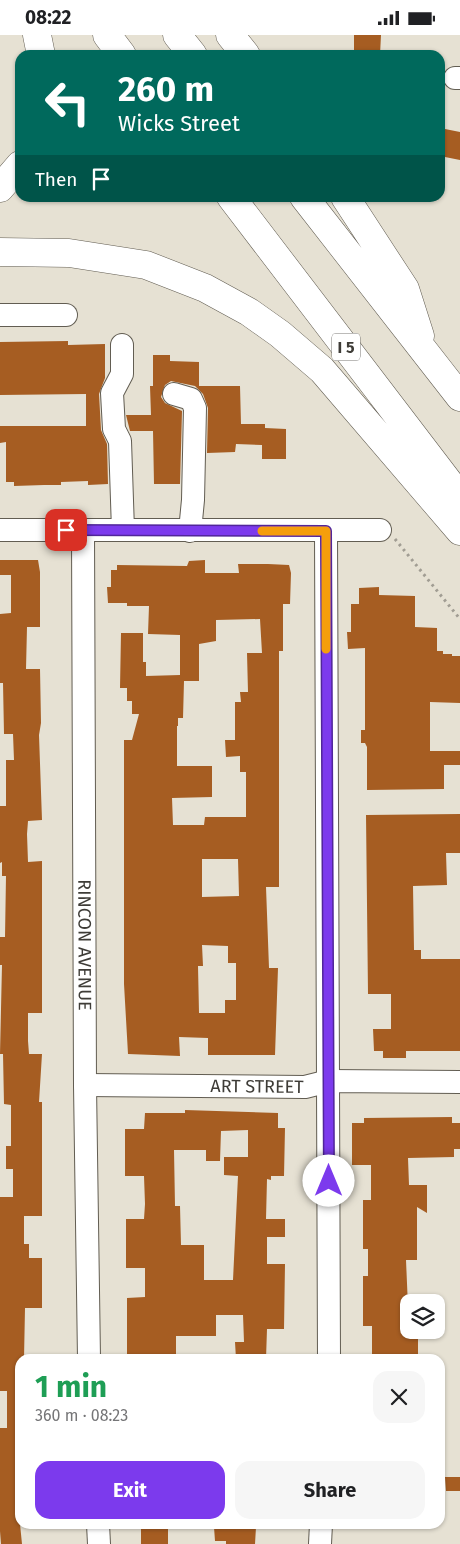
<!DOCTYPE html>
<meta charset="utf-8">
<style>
body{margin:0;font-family:"Fira Sans",sans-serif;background:#f6f6f6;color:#202124;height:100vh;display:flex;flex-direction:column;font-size:19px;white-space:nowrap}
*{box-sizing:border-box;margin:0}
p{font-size:16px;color:#757577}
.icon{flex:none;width:28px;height:28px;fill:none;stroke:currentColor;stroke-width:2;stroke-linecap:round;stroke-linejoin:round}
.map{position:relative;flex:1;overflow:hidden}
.side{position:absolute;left:15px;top:1319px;width:430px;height:175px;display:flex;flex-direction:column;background:#fff;border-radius:15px;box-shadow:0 1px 4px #0004}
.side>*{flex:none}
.guide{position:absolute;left:15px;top:15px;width:430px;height:152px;border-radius:15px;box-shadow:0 1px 4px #0004;background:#00695c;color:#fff;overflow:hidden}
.controls{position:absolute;left:400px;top:1259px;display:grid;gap:10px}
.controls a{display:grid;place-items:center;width:45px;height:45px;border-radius:10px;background:#fff;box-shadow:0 1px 4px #0004;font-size:25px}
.pin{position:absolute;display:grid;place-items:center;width:42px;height:42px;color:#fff;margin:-21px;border-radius:10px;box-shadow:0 2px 8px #0006}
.me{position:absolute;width:55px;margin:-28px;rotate:0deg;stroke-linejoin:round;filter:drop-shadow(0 0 4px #0008)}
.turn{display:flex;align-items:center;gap:18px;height:105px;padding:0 20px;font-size:22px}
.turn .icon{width:65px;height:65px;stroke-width:2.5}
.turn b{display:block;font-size:35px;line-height:42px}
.then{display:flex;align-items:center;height:48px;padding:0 20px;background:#0003;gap:10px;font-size:19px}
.round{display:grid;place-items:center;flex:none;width:52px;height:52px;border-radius:15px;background:#f6f6f6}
.headline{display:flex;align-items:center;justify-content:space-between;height:85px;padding:0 20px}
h1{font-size:30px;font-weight:700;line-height:38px;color:#1e9e55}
.action{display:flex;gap:10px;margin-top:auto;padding:10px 20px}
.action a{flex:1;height:58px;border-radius:15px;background:#7c3aed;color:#fff;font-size:20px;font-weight:700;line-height:58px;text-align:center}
.action a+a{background:#f6f6f6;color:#202124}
.status{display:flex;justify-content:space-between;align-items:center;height:35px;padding:0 25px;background:#fff;direction:ltr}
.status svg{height:14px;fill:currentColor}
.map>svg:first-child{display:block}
.building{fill:#a65d22;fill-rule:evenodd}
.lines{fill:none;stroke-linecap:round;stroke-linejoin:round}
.minor-casing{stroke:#625d52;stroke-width:24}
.highway-casing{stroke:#625d52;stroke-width:29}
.path{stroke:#a19d93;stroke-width:3;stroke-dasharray:2.5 4;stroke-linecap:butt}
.minor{stroke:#fff;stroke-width:22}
.highway{stroke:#fff;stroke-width:28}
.route-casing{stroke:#51269a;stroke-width:12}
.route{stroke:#7c3aed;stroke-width:9}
.slow{stroke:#f59e0b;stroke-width:9}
.labels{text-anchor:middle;stroke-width:5;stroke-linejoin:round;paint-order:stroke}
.shield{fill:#fff;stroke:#787673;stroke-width:1}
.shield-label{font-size:16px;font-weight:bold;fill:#3e3c37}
.street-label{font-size:18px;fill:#3e3c37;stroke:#fff}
</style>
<div class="status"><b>08:22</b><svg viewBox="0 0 49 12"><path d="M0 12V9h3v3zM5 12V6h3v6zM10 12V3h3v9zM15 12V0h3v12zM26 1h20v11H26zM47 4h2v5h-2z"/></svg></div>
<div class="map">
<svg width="460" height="1509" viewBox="0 0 460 1509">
<rect width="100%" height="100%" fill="#e6e1d3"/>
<path class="building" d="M 354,0 L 381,0 L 380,20 L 354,20 Z
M 440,93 L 460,97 L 460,125 L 440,121 Z
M 68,306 L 68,310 L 105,309 L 105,343 L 99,359 L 101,395 L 107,409 L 108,449 L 88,450 L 88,446 L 61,447 L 61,450 L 44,450 L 14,451 L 14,447 L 6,447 L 6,407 L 0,408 L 0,391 L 86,391 L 86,359 L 0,360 L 0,307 Z
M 153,320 L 170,320 L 170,326 L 199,327 L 199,351 L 240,351 L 241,389 L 265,389 L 265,393 L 286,394 L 286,424 L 262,424 L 262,410 L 236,409 L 235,417 L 207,418 L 208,373 L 203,359 L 195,351 L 171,346 L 165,350 L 161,362 L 165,368 L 182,376 L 180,449 L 154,449 L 153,396 L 130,396 L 126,380 L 151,380 L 150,351 L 153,351 Z
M 0,525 L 38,525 L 40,537 L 40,592 L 27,592 L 26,634 L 40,634 L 41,688 L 39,700 L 42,785 L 28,786 L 27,799 L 28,827 L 42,826 L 42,978 L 28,978 L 28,1006 L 29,1019 L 42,1019 L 39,1067 L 42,1067 L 42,1181 L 24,1181 L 24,1209 L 29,1209 L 29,1223 L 42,1223 L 42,1273 L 25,1273 L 24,1324 L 20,1324 L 20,1489 L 22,1509 L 1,1509 L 0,1496 L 0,1393 L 7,1393 L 7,1356 L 0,1356 L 0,1162 L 13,1162 L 13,1134 L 6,1134 L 6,1111 L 11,1111 L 11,1070 L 4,1069 L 3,1019 L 0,1019 L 2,930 L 0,930 L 0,902 L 5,902 L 6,841 L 2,841 L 2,827 L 0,828 L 0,771 L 6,771 L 6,725 L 14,725 L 13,699 L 4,699 L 3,648 L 0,648 L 0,579 L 11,578 L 11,540 L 0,540 Z
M 205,525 L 205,538 L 239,538 L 238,529 L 268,529 L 289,530 L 291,538 L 290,569 L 283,569 L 283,616 L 279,616 L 279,852 L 266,852 L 269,933 L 278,933 L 275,1020 L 208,1020 L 208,1003 L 179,1002 L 180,1021 L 128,1019 L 124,949 L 124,705 L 132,705 L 139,679 L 132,679 L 132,666 L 127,666 L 127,653 L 120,653 L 121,598 L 143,598 L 143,627 L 146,627 L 146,641 L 180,640 L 180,600 L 148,599 L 149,571 L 127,571 L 127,568 L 108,568 L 107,552 L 111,552 L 111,535 L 117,535 L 117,530 L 187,531 L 189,526 ZM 260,584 L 262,618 L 247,618 L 248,657 L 240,657 L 241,667 L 235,667 L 235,705 L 225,705 L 226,722 L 240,721 L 240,737 L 246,737 L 246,782 L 205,782 L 204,790 L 173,790 L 172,763 L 212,762 L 212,731 L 177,731 L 177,691 L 178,691 L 178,683 L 183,683 L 184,646 L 199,646 L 199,609 L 216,606 L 216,585 ZM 202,824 L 238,824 L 239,861 L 202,862 ZM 202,910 L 228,911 L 228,928 L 236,928 L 236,965 L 225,965 L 225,978 L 199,978 L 198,931 L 203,931 Z
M 379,552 L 379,560 L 415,561 L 415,592 L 437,593 L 437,616 L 443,616 L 443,619 L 452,619 L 452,621 L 460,621 L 460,668 L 430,667 L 430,716 L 460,716 L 460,730 L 444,730 L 444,754 L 367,755 L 367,712 L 365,708 L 361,708 L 361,695 L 365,695 L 365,613 L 348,614 L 347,597 L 351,597 L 351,569 L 359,569 L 359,553 Z
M 460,779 L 460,818 L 446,818 L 447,850 L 413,851 L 414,915 L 421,915 L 421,924 L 460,924 L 460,1016 L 406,1016 L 406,1023 L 383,1023 L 383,1016 L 374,1016 L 373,994 L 391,994 L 391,959 L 368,959 L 366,780 Z
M 185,1075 L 278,1078 L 278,1093 L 285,1093 L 284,1141 L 271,1141 L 271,1145 L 267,1144 L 266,1184 L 285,1184 L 285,1202 L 267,1202 L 267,1229 L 285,1229 L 284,1294 L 267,1294 L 266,1324 L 236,1324 L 235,1307 L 244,1307 L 243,1280 L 216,1280 L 216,1301 L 176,1301 L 176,1324 L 127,1324 L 127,1263 L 145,1262 L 145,1233 L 126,1233 L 126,1184 L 144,1184 L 145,1169 L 144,1141 L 125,1141 L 125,1094 L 144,1094 L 145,1078 L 185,1078 ZM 248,1095 L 248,1122 L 224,1122 L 224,1140 L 238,1141 L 233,1245 L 204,1245 L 204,1210 L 181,1210 L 180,1171 L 175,1171 L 174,1115 L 206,1115 L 206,1126 L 220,1126 L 221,1096 Z
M 452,1082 L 452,1088 L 460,1088 L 460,1114 L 454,1114 L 454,1122 L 408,1123 L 409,1150 L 427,1150 L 427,1178 L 417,1172 L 417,1225 L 406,1225 L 409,1295 L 418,1295 L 418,1324 L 372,1324 L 372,1291 L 363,1291 L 363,1241 L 368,1241 L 368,1214 L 363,1214 L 363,1165 L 371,1165 L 371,1130 L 352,1130 L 352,1088 L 364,1088 L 364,1083 Z
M 445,1442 L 460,1442 L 460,1456 L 446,1456 Z
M 141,1489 L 168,1489 L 168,1509 L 141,1509 Z
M 214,1492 L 256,1492 L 255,1509 L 226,1509 L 226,1506 L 215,1506 Z"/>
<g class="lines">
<g class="minor-casing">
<g id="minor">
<path d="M 455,43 L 460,43"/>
<path d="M 0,280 L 66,280"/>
<path d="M 122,310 L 122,339 L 112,358 L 114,394 L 120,406 L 123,495"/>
<path d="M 174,359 L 191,364 L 195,373 L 193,465 L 190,496"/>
<path d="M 0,495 L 380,495"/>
<path id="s1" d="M 83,495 L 85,1050 L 89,1324"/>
<path d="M 326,496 L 329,1324"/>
<path id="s2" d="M 85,1050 L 305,1052 L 329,1046 L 460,1047"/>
<path d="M 98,1489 L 99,1509"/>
<path d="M 320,1509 L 321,1489"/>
</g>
</g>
<g class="highway-casing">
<path id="highway" d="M 37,0 L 41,20
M 107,0 L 122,20
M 177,0 L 193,20
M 230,0 L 246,20
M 0,153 L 20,130
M 231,162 L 460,462
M 304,162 L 460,362
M 345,162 L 405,254 L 420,301
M 0,217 L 69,218 L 146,230 L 205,253 L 249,277 L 280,299 L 322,335 L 460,496"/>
</g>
<path class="path" d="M 395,504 L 460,584"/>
<use href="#minor" class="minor"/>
<use href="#highway" class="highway"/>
</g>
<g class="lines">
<g class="route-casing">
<path id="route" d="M 66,495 L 326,496 L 329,1146"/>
</g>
<use href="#route" class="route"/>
<path class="slow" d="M 262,496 L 326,496 L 326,614"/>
</g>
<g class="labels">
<rect class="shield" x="332" y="298.5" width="28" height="27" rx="4"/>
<g class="shield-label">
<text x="346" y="318">I 5</text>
</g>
<g class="street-label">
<text dy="6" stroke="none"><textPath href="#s1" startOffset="415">RINCON AVENUE</textPath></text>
<text dy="6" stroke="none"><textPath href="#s2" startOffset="172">ART STREET</textPath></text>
</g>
</g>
</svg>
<div class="controls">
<a><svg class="icon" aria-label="layers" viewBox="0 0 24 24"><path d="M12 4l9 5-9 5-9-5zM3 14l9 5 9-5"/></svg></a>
</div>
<div class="pin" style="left:66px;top:495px;background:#d93025"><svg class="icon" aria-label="arrive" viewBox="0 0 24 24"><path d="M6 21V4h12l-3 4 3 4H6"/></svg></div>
<svg class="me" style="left:329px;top:1146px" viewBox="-20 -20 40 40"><circle r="19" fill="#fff"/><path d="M0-13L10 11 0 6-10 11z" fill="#7c3aed"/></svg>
<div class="guide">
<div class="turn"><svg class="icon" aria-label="left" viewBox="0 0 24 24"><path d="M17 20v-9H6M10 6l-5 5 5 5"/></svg><div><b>260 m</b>Wicks Street</div></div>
<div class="then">Then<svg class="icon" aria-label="arrive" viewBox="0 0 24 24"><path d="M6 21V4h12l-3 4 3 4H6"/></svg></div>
</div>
<section class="side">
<div class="headline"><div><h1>1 min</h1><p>360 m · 08:23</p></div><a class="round"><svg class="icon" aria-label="close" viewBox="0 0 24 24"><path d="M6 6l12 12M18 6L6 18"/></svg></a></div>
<div class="action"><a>Exit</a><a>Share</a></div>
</section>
</div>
